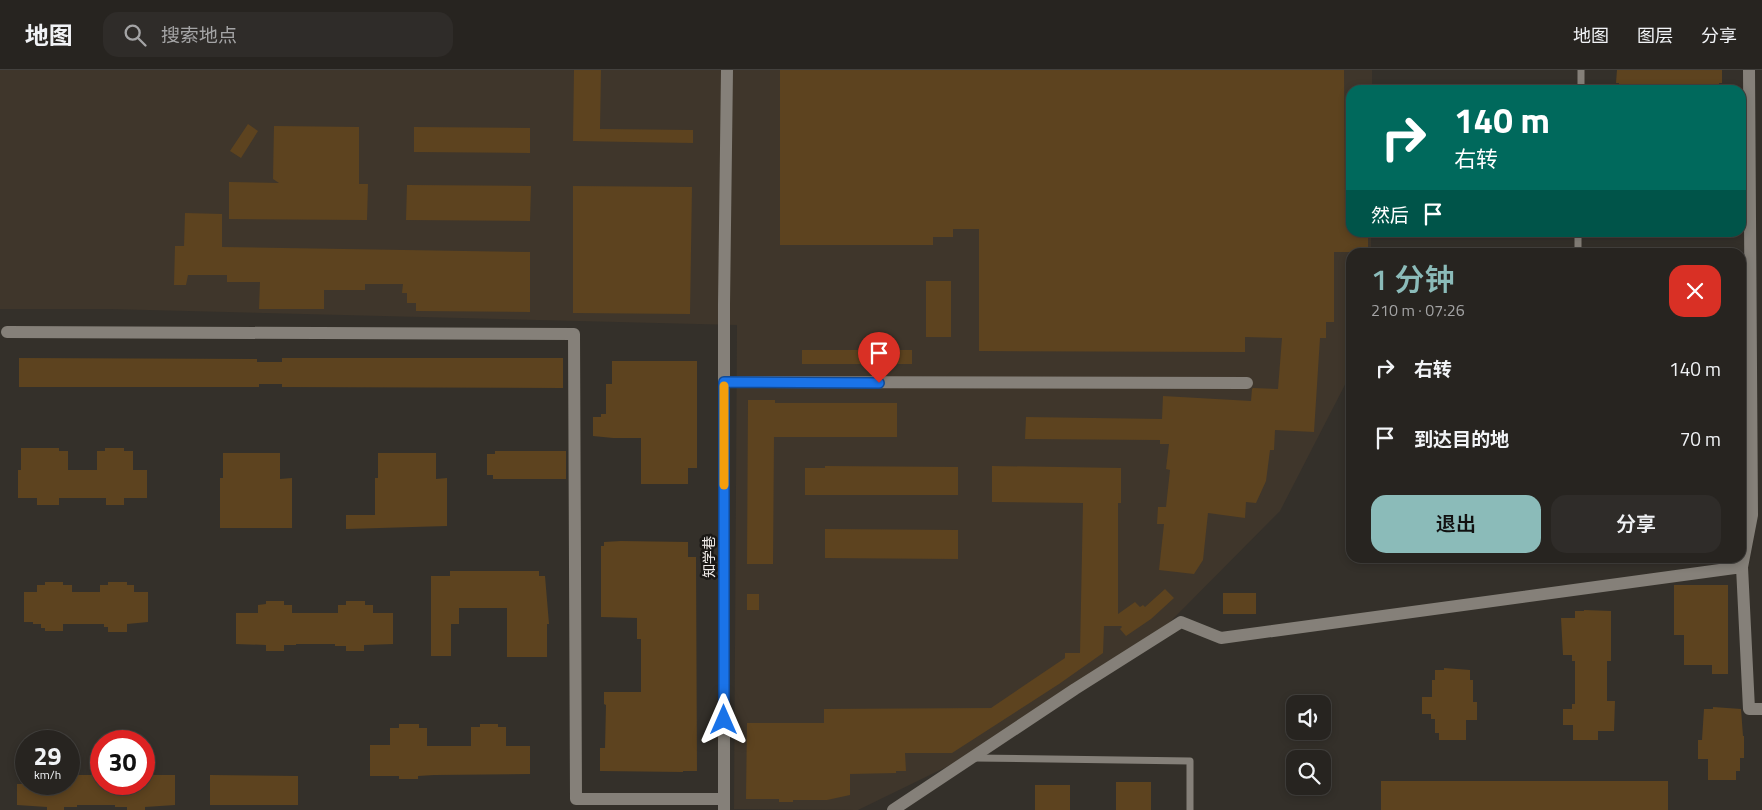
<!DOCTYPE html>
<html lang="zh">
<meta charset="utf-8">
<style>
body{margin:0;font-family:"Titillium Web","Noto Sans SC",sans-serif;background:#2f2c29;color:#f1f3f6;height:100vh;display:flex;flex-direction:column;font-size:19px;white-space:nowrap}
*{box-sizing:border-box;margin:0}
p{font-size:16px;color:#a4a4a5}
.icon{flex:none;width:28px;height:28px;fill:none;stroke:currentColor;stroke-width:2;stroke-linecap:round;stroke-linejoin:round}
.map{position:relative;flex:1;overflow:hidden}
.panel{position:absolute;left:1346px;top:178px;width:400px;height:315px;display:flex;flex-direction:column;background:#272420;border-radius:15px;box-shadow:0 2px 8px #0003,0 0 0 1px #43413e}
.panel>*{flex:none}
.hud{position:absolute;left:1346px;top:15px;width:400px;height:152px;border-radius:15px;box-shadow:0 2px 8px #0003,0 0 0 1px #43413e;background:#00695c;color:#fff;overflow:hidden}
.tools{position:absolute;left:1286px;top:625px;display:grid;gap:10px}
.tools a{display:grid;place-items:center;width:45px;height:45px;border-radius:10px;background:#272420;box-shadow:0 2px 8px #0003,0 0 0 1px #43413e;font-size:25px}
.speed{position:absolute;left:15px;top:660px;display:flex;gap:10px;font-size:25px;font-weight:700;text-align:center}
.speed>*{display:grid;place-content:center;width:65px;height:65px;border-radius:50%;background:#272420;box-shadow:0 2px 8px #0003,0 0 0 1px #43413e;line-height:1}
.speed small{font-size:12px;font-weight:400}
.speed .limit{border:8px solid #d22;background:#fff;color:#111}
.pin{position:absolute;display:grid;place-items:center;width:42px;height:42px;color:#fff;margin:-51px -21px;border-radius:50% 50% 50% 0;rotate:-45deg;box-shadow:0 0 5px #0007}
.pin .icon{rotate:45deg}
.me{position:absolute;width:55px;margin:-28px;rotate:0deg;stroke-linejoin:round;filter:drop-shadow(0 0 4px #0008)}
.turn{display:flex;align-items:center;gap:18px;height:105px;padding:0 25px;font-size:22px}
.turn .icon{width:65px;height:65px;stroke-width:2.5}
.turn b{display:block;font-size:35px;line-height:42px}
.then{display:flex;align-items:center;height:48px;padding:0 25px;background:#0003;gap:10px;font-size:19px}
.round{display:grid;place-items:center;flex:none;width:52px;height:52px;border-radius:15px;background:#2f2c29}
.head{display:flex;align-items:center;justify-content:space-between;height:85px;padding:0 25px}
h1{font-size:30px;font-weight:600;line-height:38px;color:#8bbbb9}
.action{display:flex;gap:10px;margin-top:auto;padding:10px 25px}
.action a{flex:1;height:58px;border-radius:15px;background:#8bbbb9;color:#111;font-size:20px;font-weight:600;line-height:58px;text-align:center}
.action a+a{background:#2f2c29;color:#f1f3f6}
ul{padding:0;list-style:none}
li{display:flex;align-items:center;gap:15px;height:70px;padding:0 25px}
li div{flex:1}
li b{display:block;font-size:19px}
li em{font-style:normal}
header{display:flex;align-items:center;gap:30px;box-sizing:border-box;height:70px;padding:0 25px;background:#272420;border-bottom:1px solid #43413e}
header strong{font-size:24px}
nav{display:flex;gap:28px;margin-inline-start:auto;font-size:18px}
.search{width:350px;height:45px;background:#2f2c29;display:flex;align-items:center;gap:12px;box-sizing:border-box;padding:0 18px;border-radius:15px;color:#a4a4a5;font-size:19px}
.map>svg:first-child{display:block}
.built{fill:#3f362b}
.building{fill:#5d431f}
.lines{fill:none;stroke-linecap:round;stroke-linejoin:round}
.lane{stroke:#858079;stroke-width:7}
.street{stroke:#858079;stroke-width:12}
.route-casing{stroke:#114b97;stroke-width:12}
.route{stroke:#1a73e8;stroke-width:9}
.slow{stroke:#f59e0b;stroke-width:9}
.labels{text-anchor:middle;stroke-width:5;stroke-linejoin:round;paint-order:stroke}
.street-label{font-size:14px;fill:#f1edea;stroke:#1a1815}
</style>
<header>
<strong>地图</strong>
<div class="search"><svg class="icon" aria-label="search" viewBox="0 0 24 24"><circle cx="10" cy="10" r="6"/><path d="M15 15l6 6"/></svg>搜索地点</div>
<nav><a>地图</a><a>图层</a><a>分享</a></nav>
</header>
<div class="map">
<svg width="1762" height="740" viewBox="0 0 1762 740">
<rect width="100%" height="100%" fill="#34302a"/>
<path class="built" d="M 0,0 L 1372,0 L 1372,20 L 1351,20 L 1351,162 L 1371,163 L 1371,182 L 1351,182 L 1351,303 L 1280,441 L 1163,559 L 973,684 L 858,740 L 734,739 L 737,255 L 109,239 L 0,239 Z"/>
<path class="building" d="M 574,0 L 601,0 L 600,59 L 693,60 L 693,73 L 573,71 Z
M 780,0 L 1344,0 L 1345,148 L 1351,148 L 1351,162 L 1368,162 L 1368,182 L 1334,182 L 1334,252 L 1326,252 L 1326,268 L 1320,268 L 1314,362 L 1275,360 L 1274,380 L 1270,380 L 1266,411 L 1256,433 L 1246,432 L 1245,448 L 1208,443 L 1203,490 L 1194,504 L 1159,500 L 1164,454 L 1157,454 L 1158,437 L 1166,437 L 1170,400 L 1166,399 L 1169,374 L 1160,374 L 1160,370 L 1025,369 L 1026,347 L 1162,349 L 1163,326 L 1251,331 L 1252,319 L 1253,318 L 1278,319 L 1282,268 L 1245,267 L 1245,282 L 979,281 L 979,159 L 953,159 L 953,167 L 933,167 L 933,175 L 780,175 Z
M 1617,0 L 1722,0 L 1722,13 L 1719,13 L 1719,20 L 1619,20 L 1619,13 L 1616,13 Z
M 248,54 L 258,61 L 241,88 L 230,81 Z
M 274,56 L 359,57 L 359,114 L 368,114 L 367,150 L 229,149 L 229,112 L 279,113 L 273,109 Z
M 414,57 L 530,58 L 530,83 L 414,82 Z
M 407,115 L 531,116 L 530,151 L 406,150 Z
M 573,116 L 692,117 L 690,244 L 573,243 Z
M 185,143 L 222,144 L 222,177 L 530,182 L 530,242 L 416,241 L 416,233 L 407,233 L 407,223 L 402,223 L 403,214 L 365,214 L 365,220 L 324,220 L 324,239 L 259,239 L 260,212 L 227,212 L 227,205 L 188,205 L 186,215 L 174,215 L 175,176 L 184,176 Z
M 926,211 L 951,211 L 951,267 L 926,267 Z
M 802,280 L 912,280 L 912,294 L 802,294 Z
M 19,288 L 257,289 L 257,292 L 282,292 L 282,288 L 563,288 L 563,318 L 282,317 L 282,314 L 259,314 L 259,317 L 19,317 Z
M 612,291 L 697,291 L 697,398 L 688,398 L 688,414 L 641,414 L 641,368 L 613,368 L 593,366 L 593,347 L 601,347 L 601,344 L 606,344 L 606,314 L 612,314 Z
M 748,330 L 775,330 L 775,333 L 897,333 L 897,367 L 774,367 L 773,494 L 747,494 Z
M 21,378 L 59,378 L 59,381 L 68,381 L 68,400 L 97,400 L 97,381 L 105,381 L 105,378 L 124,378 L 124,381 L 133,381 L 133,400 L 147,400 L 147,428 L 124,428 L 124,435 L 106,435 L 106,428 L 59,428 L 59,435 L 37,435 L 37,428 L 18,428 L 18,400 L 21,400 Z
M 495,381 L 566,381 L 566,409 L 493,409 L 493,405 L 487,405 L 487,384 L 495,384 Z
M 223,383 L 280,383 L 280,409 L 292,408 L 292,458 L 220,458 L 220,408 L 223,408 Z
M 378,383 L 436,383 L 436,409 L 447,408 L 447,456 L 346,459 L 346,445 L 375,445 L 375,408 L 378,408 Z
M 825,396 L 958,397 L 958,425 L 805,425 L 805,398 L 825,398 Z
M 992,396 L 1121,398 L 1121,433 L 1118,433 L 1118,544 L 1135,532 L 1140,537 L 1143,535 L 1145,537 L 1165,519 L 1174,528 L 1151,549 L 1126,566 L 1120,559 L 1122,557 L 1121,556 L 1104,556 L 1103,583 L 1059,614 L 952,683 L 905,683 L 906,701 L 896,701 L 896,703 L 850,704 L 850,725 L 827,730 L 793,730 L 793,732 L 779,732 L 779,729 L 746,729 L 747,653 L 824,653 L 824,639 L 991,638 L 1065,588 L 1065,583 L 1080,583 L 1083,433 L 992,432 Z
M 825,459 L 958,460 L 958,489 L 825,488 Z
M 621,471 L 688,472 L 688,487 L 696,487 L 697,701 L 683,701 L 683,702 L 600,701 L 600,678 L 605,678 L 606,635 L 604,634 L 604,622 L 641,622 L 641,569 L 637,569 L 637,548 L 601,547 L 601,476 L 604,476 L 604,472 Z
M 450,501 L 539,501 L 539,506 L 545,506 L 549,554 L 547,554 L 547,587 L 507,587 L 507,538 L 459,538 L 459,554 L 451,554 L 451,586 L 431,586 L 431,506 L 450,506 Z
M 45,512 L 63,512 L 63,515 L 72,515 L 72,522 L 100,522 L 100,515 L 108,515 L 108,512 L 127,512 L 127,515 L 134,515 L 134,522 L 148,522 L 148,552 L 127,554 L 127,562 L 108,562 L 108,557 L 104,557 L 104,554 L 63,554 L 63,561 L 45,561 L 45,558 L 41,558 L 41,554 L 33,554 L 33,552 L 24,552 L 24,522 L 37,522 L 37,515 L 45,515 Z
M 1674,515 L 1728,515 L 1728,604 L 1712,604 L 1712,595 L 1684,595 L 1684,565 L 1674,565 Z
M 1223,523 L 1256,523 L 1256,544 L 1223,544 Z
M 747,524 L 759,524 L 759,540 L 747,540 Z
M 266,531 L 284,531 L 284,535 L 292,535 L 292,543 L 338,543 L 338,535 L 346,535 L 346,531 L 365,531 L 365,535 L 373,535 L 373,543 L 393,543 L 393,574 L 364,575 L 364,581 L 346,581 L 346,576 L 335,576 L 335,574 L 296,574 L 296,575 L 284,575 L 284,581 L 266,581 L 266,575 L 236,574 L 236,543 L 258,543 L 258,535 L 266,534 Z
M 1584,540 L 1611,541 L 1611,591 L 1607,591 L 1607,631 L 1615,631 L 1614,661 L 1598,661 L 1598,670 L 1573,670 L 1573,655 L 1563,655 L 1563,639 L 1572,639 L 1572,634 L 1575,634 L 1575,591 L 1572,591 L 1572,585 L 1563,585 L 1561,548 L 1575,548 L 1575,541 L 1584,541 Z
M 1444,598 L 1470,600 L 1470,610 L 1473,610 L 1473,632 L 1477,632 L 1477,650 L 1466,650 L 1466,670 L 1439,670 L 1439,663 L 1435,663 L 1435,649 L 1431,649 L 1431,644 L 1422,644 L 1422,627 L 1432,627 L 1432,610 L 1435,610 L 1435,600 L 1444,600 Z
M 1713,637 L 1741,639 L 1743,666 L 1744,666 L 1744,688 L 1740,688 L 1740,701 L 1736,701 L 1736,710 L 1708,710 L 1708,689 L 1698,689 L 1698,670 L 1702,670 L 1704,639 L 1713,639 Z
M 399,654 L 419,654 L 419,658 L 427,658 L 427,676 L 471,676 L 471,657 L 480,657 L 480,654 L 498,654 L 498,657 L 506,657 L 506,676 L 530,676 L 530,704 L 434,705 L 418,706 L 418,709 L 399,709 L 399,706 L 370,706 L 370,675 L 390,675 L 390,658 L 399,658 Z
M 69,705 L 101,705 L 101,714 L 144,714 L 144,705 L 175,705 L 175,735 L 145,737 L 145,740 L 127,740 L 127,737 L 115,737 L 115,735 L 77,735 L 77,737 L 64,737 L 64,740 L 47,740 L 47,737 L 17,735 L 17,714 L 69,714 Z
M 210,705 L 298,706 L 298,735 L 210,735 Z
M 1381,711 L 1668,711 L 1668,740 L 1381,740 Z
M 1116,712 L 1151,712 L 1151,740 L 1116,740 Z
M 1035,715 L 1070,715 L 1070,740 L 1035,740 Z"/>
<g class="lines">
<path class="lane" d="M 1581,0 L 1581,20
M 1578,182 L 1578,162
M 974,688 L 1190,691 L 1190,740"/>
<path class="street" d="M 1749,0 L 1752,445 L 1742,497 L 1749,639 L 1762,639
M 7,262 L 574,264 L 576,729 L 724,729
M 724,312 L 1247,313
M 724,740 L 724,234 L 727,0
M 893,740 L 1075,619 L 1181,552 L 1221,568 L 1742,497"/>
</g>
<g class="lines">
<g class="route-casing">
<path id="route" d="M 724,650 L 724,312 L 879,313"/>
</g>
<use href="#route" class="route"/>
<path class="slow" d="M 724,415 L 724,316"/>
</g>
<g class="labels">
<g class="street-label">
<text transform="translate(709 487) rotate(-90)" y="5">知学巷</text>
</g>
</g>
</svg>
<div class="tools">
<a><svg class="icon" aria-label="sound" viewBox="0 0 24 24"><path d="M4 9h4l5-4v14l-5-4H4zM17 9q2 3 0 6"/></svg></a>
<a><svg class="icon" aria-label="search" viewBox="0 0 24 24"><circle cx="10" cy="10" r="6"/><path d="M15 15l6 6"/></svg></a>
</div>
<div class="speed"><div>29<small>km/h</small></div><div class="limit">30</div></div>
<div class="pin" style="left:879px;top:313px;background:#d93025"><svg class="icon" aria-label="arrive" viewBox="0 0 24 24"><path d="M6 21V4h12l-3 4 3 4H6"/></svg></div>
<svg class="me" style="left:724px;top:650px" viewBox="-20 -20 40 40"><path d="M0-17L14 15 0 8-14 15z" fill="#1a73e8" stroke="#fff" stroke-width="4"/></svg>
<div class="hud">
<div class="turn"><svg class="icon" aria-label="right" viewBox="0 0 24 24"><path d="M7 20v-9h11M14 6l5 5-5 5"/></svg><div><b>140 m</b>右转</div></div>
<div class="then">然后<svg class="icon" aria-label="arrive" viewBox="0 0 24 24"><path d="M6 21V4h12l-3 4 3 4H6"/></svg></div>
</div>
<section class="panel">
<div class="head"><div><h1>1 分钟</h1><p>210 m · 07:26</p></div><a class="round" style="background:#d93025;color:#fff"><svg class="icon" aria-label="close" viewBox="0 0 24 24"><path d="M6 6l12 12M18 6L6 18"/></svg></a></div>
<ul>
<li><svg class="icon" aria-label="right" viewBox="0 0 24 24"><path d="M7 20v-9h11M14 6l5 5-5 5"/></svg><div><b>右转</b></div><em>140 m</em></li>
<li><svg class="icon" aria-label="arrive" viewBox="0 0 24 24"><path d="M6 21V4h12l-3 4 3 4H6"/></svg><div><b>到达目的地</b></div><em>70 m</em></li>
</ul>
<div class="action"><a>退出</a><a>分享</a></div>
</section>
</div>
